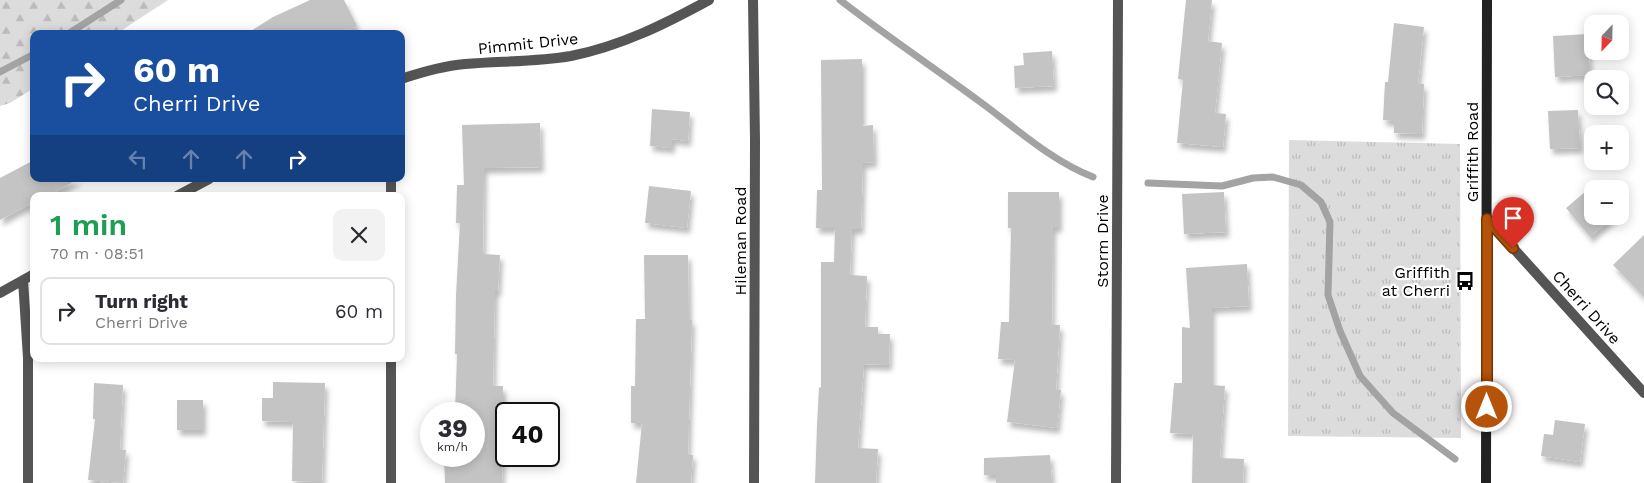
<!DOCTYPE html>
<meta charset="utf-8">
<style>
body{margin:0;font-family:"Work Sans",sans-serif;background:#f2f2f3;color:#2b2b33;height:100vh;display:flex;flex-direction:column;font-size:19px;white-space:nowrap}
*{box-sizing:border-box;margin:0}
p{font-size:16px;color:#7c7c81}
.icon{flex:none;width:28px;height:28px;fill:none;stroke:currentColor;stroke-width:2;stroke-linecap:round;stroke-linejoin:round}
.map{position:relative;flex:1;overflow:hidden}
.panel{position:absolute;left:30px;top:192px;width:375px;height:170px;display:flex;flex-direction:column;background:#fff;border-radius:10px;box-shadow:0 2px 12px #0003}
.panel>*{flex:none}
.guide{position:absolute;left:30px;top:30px;width:375px;height:152px;border-radius:10px;box-shadow:0 2px 12px #0003;background:#1a4fa0;color:#fff;overflow:hidden}
.needle{width:32px;rotate:202deg}
.buttons{position:absolute;left:1584px;top:15px;display:grid;gap:10px}
.buttons a{display:grid;place-items:center;width:45px;height:45px;border-radius:10px;background:#fff;box-shadow:0 2px 12px #0003;font-size:25px}
.speed{position:absolute;left:420px;top:402px;display:flex;gap:10px;font-size:25px;font-weight:700;text-align:center}
.speed>*{display:grid;place-content:center;width:65px;height:65px;border-radius:50%;background:#fff;box-shadow:0 2px 12px #0003;line-height:1}
.speed small{font-size:12px;font-weight:400}
.speed .limit{border:2px solid #111;border-radius:8px;background:#fff;color:#111}
.pin{position:absolute;display:grid;place-items:center;width:42px;height:42px;color:#fff;margin:-51px -21px;border-radius:50% 50% 50% 0;rotate:-45deg;box-shadow:0 0 5px #0007}
.pin .icon{rotate:45deg}
.me{position:absolute;width:55px;margin:-28px;rotate:0deg;stroke-linejoin:round;filter:drop-shadow(0 0 4px #0008)}
.turn{display:flex;align-items:center;gap:18px;height:105px;padding:0 20px;font-size:22px}
.turn .icon{width:65px;height:65px;stroke-width:2.5}
.turn b{display:block;font-size:35px;line-height:42px}
.lanes{display:flex;align-items:center;height:48px;padding:0 20px;background:#0003;justify-content:center;gap:25px;direction:ltr}
.lanes .off{opacity:.35}
.round{display:grid;place-items:center;flex:none;width:52px;height:52px;border-radius:10px;background:#f2f2f3}
.overview{display:flex;align-items:center;justify-content:space-between;height:85px;padding:0 20px}
h1{font-size:30px;font-weight:600;line-height:38px;color:#1e9e55}
ul{padding:0;list-style:none}
li{display:flex;align-items:center;gap:15px;height:68px;margin:0 10px 8px;padding:0 10px;border:2px solid #e1e1e2;border-radius:10px}
li div{flex:1}
li b{display:block;font-size:19px}
li em{font-style:normal}
.map>svg:first-child{display:block}
.forest{fill:url(#forest-firs)}
.park{fill:url(#park-tufts)}
.lines{fill:none;stroke-linecap:round;stroke-linejoin:round}
.stream{stroke:#a3a3a3;stroke-width:7}
.building{fill:#c4c4c4;filter:url(#shadow)}
.street{stroke:#555;stroke-width:10}
.secondary{stroke:#222;stroke-width:10}
.route-casing{stroke:#753606;stroke-width:12}
.route{stroke:#b45309;stroke-width:9}
.labels{text-anchor:middle;stroke-width:4.5;stroke-linejoin:round;paint-order:stroke}
.street-label{font-size:16px;fill:#000;stroke:#fff}
.poi-label{font-size:16px;fill:#000;stroke:#fff;text-anchor:end}
</style>
<div class="map">
<svg width="1644" height="483" viewBox="0 0 1644 483">
<defs>
<pattern id="forest-firs" width="22" height="20" patternUnits="userSpaceOnUse" patternTransform="scale(1.25)"><rect width="22" height="20" fill="#dcdcdc"/><path d="M5 1l3.5 6h-7zM16 11l3.5 6h-7z" fill="#bbb"/></pattern>
<pattern id="park-tufts" width="24" height="20" patternUnits="userSpaceOnUse" patternTransform="scale(1.25)"><rect width="24" height="20" fill="#dcdcdc"/><path d="M3 7l-1-3M5 7V3M7 7l1-3M15 17l-1-3M17 17v-4M19 17l1-3" fill="none" stroke="#bbb"/></pattern>
<filter id="shadow"><feDropShadow dx="3" dy="5.5" stdDeviation="2.5" flood-color="#0004"/></filter>
</defs>
<rect width="100%" height="100%" fill="#fff"/>
<path class="forest" d="M 0,0 L 168,0 L 116,34 L 34,34 L 34,88 L 10,103 L 0,106 Z"/>
<path class="park" d="M 1289,140 L 1460,144 L 1461,438 L 1288,436 Z"/>
<g class="lines">
<path class="stream" d="M 840,0 C 885,35 933,67 979,101 C 1016,128 1050,160 1093,177
M 68,34 L 121,0
M 0,72 L 34,54
M 1148,183 L 1222,186 L 1253,178 L 1273,177 L 1301,185 L 1321,202 L 1330,222 L 1328,295 L 1340,331 L 1360,376 L 1393,413 L 1455,459"/>
</g>
<path class="building" d="M 310,0 L 344,0 L 357,26 L 340,34 L 246,34 L 273,17 Z
M 1186,0 L 1212,0 L 1208,41 L 1222,43 L 1215,113 L 1226,114 L 1223,147 L 1177,143 L 1183,80 L 1178,79 Z
M 1394,23 L 1424,27 L 1418,84 L 1424,84 L 1422,134 L 1394,133 L 1394,121 L 1383,120 L 1385,82 L 1388,82 Z
M 1588,34 L 1590,75 L 1555,77 L 1553,36 Z
M 1052,51 L 1054,86 L 1015,88 L 1014,66 L 1024,65 L 1023,53 Z
M 862,59 L 862,126 L 873,125 L 874,162 L 863,163 L 861,229 L 852,229 L 850,275 L 867,276 L 865,327 L 878,327 L 878,334 L 890,334 L 889,365 L 864,364 L 858,448 L 878,449 L 876,483 L 815,483 L 817,425 L 819,387 L 821,388 L 821,262 L 834,262 L 835,228 L 816,228 L 817,190 L 822,190 L 821,60 Z
M 652,109 L 690,112 L 688,141 L 672,139 L 672,148 L 650,146 Z
M 1578,110 L 1580,148 L 1550,149 L 1548,111 Z
M 540,123 L 541,167 L 484,168 L 483,254 L 500,255 L 498,291 L 495,291 L 493,386 L 503,386 L 502,483 L 445,483 L 444,456 L 474,456 L 474,414 L 455,414 L 457,354 L 455,354 L 456,295 L 460,223 L 456,223 L 457,185 L 464,185 L 462,125 Z
M 34,160 L 34,179 L 79,179 L 47,196 L 34,196 L 34,202 L 0,220 L 0,178 Z
M 649,186 L 691,191 L 687,228 L 645,223 Z
M 1592,186 L 1592,216 L 1615,216 L 1592,235 L 1592,239 L 1566,208 Z
M 1008,192 L 1059,192 L 1059,227 L 1053,227 L 1052,325 L 1060,325 L 1056,390 L 1061,390 L 1057,428 L 1007,422 L 1015,360 L 998,359 L 1001,322 L 1009,322 L 1011,228 L 1008,228 Z
M 1224,192 L 1226,232 L 1184,234 L 1182,194 Z
M 1644,235 L 1644,297 L 1613,265 Z
M 644,255 L 688,255 L 689,320 L 692,320 L 688,454 L 693,455 L 691,483 L 636,483 L 642,423 L 631,423 L 631,386 L 635,386 L 636,319 L 645,319 Z
M 1247,264 L 1249,306 L 1212,308 L 1212,385 L 1225,386 L 1220,458 L 1244,459 L 1243,483 L 1192,483 L 1193,434 L 1170,433 L 1174,383 L 1182,383 L 1182,327 L 1190,328 L 1186,268 Z
M 273,382 L 325,383 L 322,482 L 292,481 L 293,422 L 262,421 L 262,398 L 273,398 Z
M 94,383 L 123,385 L 120,449 L 126,450 L 123,483 L 88,480 L 95,419 L 93,419 Z
M 177,400 L 203,400 L 203,430 L 177,430 Z
M 1555,420 L 1585,424 L 1580,462 L 1541,456 L 1544,434 L 1553,435 Z
M 1050,455 L 1052,483 L 996,483 L 996,475 L 984,475 L 984,458 Z"/>
<g class="lines">
<path class="street" d="M 753,0 L 755,140 L 754,483
M 401,79 C 422,72 443,66 465,64 C 500,61 536,62 571,56 C 621,46 665,24 709,0
M 177,196 L 209,179
M 391,196 L 391,179
M 1487,219 L 1644,393
M 23,280 L 28,358 L 28,483
M 0,293 L 34,274
M 391,483 L 391,359
M 1116,483 L 1118,0"/>
<path class="secondary" d="M 1486,483 L 1487,0"/>
</g>
<g class="lines">
<g class="route-casing">
<path id="route" d="M 1487,407 L 1487,219 L 1513,248"/>
</g>
<use href="#route" class="route"/>
</g>
<defs>
<g id="bus-bare" transform="scale(1.5)"><path d="M-5-6H5V4H4V6H2V4H-2V6H-4V4H-5ZM-3.5-4V0h7V-4ZM-3.5 1.2v1.5H-2V1.2ZM2 1.2v1.5H3.5V1.2Z" fill="#000" stroke="#fff" stroke-width="2.5" paint-order="stroke"/></g>
</defs>
<g fill-rule="evenodd">
<use href="#bus-bare" x="1465" y="281"/>
</g>
<g class="labels">
<g class="street-label">
<text transform="translate(528 43) rotate(-6)" y="6">Pimmit Drive</text>
<text transform="translate(1472 152) rotate(-90)" y="6">Griffith Road</text>
<text transform="translate(740 241) rotate(-90)" y="6">Hileman Road</text>
<text transform="translate(1102 241) rotate(-90)" y="6">Storm Drive</text>
<text transform="translate(1587 307) rotate(48)" y="6">Cherri Drive</text>
</g>
<g class="poi-label">
<text x="1450" y="278">Griffith<tspan x="1450" dy="18">at Cherri</tspan></text>
</g>
</g>
</svg>
<div class="buttons">
<a><svg class="needle" viewBox="-14 -14 28 28"><path d="M0-13l5 13h-10z" fill="#e53935"/><path d="M0 13l5-13h-10z" fill="#7c7c81"/></svg></a>
<a><svg class="icon" aria-label="search" viewBox="0 0 24 24"><circle cx="10" cy="10" r="6"/><path d="M15 15l6 6"/></svg></a>
<a>+</a>
<a>−</a>
</div>
<div class="speed"><div>39<small>km/h</small></div><div class="limit">40</div></div>
<div class="pin" style="left:1513px;top:248px;background:#d93025"><svg class="icon" aria-label="arrive" viewBox="0 0 24 24"><path d="M6 21V4h12l-3 4 3 4H6"/></svg></div>
<svg class="me" style="left:1487px;top:407px" viewBox="-20 -20 40 40"><circle r="17" fill="#b45309" stroke="#fff" stroke-width="3"/><path d="M0-11L8 9 0 5-8 9z" fill="#fff"/></svg>
<div class="guide">
<div class="turn"><svg class="icon" aria-label="right" viewBox="0 0 24 24"><path d="M7 20v-9h11M14 6l5 5-5 5"/></svg><div><b>60 m</b>Cherri Drive</div></div>
<div class="lanes"><svg class="icon off" aria-label="left" viewBox="0 0 24 24"><path d="M17 20v-9H6M10 6l-5 5 5 5"/></svg><svg class="icon off" aria-label="ahead" viewBox="0 0 24 24"><path d="M12 20V5M6 11l6-6 6 6"/></svg><svg class="icon off" aria-label="ahead" viewBox="0 0 24 24"><path d="M12 20V5M6 11l6-6 6 6"/></svg><svg class="icon" aria-label="right" viewBox="0 0 24 24"><path d="M7 20v-9h11M14 6l5 5-5 5"/></svg></div>
</div>
<section class="panel">
<div class="overview"><div><h1>1 min</h1><p>70 m · 08:51</p></div><a class="round"><svg class="icon" aria-label="close" viewBox="0 0 24 24"><path d="M6 6l12 12M18 6L6 18"/></svg></a></div>
<ul>
<li><svg class="icon" aria-label="right" viewBox="0 0 24 24"><path d="M7 20v-9h11M14 6l5 5-5 5"/></svg><div><b>Turn right</b><p>Cherri Drive</p></div><em>60 m</em></li>
</ul>
</section>
</div>
